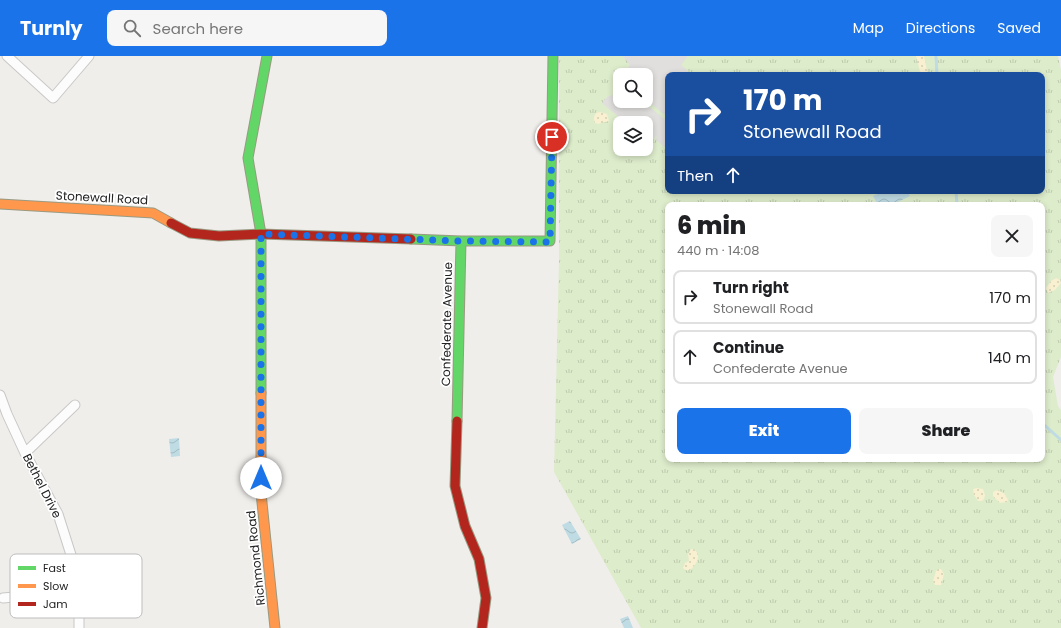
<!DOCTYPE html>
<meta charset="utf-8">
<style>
body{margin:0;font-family:Poppins,sans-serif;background:#f6f6f6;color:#202124;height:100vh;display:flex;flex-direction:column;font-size:15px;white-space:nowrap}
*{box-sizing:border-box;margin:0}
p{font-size:13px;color:#757577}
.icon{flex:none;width:22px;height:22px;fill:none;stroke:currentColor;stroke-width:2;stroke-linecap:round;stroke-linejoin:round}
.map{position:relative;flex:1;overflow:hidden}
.drawer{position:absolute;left:665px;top:146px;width:380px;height:260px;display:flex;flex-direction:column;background:#fff;border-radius:8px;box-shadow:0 2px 6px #0003}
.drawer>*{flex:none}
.hud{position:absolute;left:665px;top:16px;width:380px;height:122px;border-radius:8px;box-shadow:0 2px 6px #0003;background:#1a4fa0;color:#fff;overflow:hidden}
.controls{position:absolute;left:613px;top:12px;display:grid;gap:8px}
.controls a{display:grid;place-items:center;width:40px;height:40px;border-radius:8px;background:#fff;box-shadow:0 2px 6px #0003;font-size:20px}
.pin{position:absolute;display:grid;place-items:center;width:34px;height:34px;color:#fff;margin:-17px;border:2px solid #fff;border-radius:50%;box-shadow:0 1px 4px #0007}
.me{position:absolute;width:44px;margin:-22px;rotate:0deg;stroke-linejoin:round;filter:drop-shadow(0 0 3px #0008)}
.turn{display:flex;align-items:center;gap:14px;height:84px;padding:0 12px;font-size:18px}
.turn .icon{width:52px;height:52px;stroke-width:2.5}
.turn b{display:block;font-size:28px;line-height:34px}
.then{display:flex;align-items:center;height:38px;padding:0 12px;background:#0003;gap:8px;font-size:15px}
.round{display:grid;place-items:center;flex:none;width:42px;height:42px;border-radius:8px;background:#f6f6f6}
.headline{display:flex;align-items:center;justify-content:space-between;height:68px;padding:0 12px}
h1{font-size:24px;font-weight:800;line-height:30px}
.primary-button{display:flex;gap:8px;margin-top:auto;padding:8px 12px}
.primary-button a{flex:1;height:46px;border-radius:8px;background:#1a73e8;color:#fff;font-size:16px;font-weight:800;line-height:46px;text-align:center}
.primary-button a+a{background:#f6f6f6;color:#202124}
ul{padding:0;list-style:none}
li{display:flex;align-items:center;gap:12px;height:54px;margin:0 8px 6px;padding:0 4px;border:2px solid #e0e0e0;border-radius:8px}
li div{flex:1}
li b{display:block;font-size:15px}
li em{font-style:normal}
header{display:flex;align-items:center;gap:24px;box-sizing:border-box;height:56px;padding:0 20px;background:#1a73e8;color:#fff}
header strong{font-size:19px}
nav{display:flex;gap:22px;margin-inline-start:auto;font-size:14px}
.search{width:280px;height:36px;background:#f6f6f6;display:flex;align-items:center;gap:10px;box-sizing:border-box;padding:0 14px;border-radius:8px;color:#757577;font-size:15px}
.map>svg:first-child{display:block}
.grass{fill:url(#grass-tufts);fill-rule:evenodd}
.sand{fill:url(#sand-dots)}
.parking{fill:#e0dfde}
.water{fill:url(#water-waves)}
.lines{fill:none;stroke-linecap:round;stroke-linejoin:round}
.stream{stroke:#bfdbe3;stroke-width:3}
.street-casing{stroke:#c9c8c7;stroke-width:11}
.fast-casing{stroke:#999a82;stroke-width:11}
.slow-casing{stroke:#999a82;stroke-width:11}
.jam-casing{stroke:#999a82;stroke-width:11}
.street{stroke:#fdfcfc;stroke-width:9}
.fast{stroke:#63d668;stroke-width:9}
.slow{stroke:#ff974d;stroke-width:9}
.jam{stroke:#b3261e;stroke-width:9}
.route{stroke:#1a73e8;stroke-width:7;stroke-dasharray:0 12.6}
.labels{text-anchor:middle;stroke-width:3.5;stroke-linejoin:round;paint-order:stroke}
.street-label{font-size:12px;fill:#222;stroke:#fff}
.key{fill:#fff;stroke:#bdbdbd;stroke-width:1}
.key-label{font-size:11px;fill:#222}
</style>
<header>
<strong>Turnly</strong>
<div class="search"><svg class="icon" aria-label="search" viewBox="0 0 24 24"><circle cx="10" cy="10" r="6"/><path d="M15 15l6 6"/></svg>Search here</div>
<nav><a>Map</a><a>Directions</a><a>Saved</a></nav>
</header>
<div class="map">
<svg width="1061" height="572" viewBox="0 0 1061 572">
<defs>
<pattern id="grass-tufts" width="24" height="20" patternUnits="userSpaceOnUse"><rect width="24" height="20" fill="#ddeccb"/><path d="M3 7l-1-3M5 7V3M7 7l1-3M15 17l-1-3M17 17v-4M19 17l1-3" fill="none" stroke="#bdcaae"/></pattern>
<pattern id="sand-dots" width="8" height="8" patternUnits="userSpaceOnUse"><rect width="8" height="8" fill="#f8f0d0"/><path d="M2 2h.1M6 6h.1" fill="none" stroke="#d4ceb2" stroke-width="1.8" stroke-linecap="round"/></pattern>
<pattern id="water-waves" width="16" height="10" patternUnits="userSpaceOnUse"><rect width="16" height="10" fill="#bfdbe3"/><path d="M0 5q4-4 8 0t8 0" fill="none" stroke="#a4bcc2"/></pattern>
</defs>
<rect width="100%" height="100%" fill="#f0eeeb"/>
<path class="grass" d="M 559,0 L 1058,0 L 1061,14 L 1061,301 L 1053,321 L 1058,350 L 1061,354 L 1061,572 L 641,572 L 554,416 L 559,203 ZM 620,19 L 646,19 L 646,45 L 620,45 ZM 668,19 L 1042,19 L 1042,135 L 668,135 ZM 620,67 L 646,67 L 646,93 L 620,93 ZM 668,149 L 1042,149 L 1042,403 L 668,403 Z"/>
<path class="sand" d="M 916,0 L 924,0 L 928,19 L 921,19 Z
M 600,56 L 607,58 L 609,65 L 598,68 L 595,67 C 593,63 594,60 596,57 Z
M 1056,222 L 1060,224 L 1061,227 L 1055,234 L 1048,237 L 1046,232 L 1051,225 Z
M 977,432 L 983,433 L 985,439 L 984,443 L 982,445 L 978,445 L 974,439 L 973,433 Z
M 997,434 L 1004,437 L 1008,444 L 1007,446 L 1000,447 L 993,440 L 993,436 Z
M 691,493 L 694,493 C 695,494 698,497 698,499 C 699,505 690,520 683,512 L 685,507 L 689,505 L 688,498 Z
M 938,513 L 941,513 L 944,518 L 941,529 L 935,529 L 933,525 L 936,515 Z"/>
<path class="parking" d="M 623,0 L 688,0 L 681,9 L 692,19 L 668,19 L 668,61 L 646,44 L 646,19 L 622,19 L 630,9 Z
M 620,36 L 620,45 L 642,45 L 668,66 L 668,94 L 655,83 L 657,81 L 656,80 L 650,86 L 646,83 L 646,67 L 626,67 L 602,47 L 607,41 L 618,37 Z"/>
<path class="water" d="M 884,135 L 907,135 L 910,140 L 898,146 L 899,149 L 878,149 L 873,140 Z
M 179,382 L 180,400 L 171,401 L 169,383 Z
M 570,465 L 581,483 L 572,488 L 562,469 Z
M 628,560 L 633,572 L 624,572 L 620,563 Z"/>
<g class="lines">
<path class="stream" d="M 936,0 L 937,19
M 956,135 L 957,149
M 1042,367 L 1061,384"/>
<g class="street-casing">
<path id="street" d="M 7,0 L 53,42 L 89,0
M 0,339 L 7,358 L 25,397 L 58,458 L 72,502 L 79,535 L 79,572
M 25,397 L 75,349
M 3,542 L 79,535"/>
</g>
<g class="fast-casing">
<path id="fast" d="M 411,183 L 461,185 L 550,185 L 553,0
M 261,337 L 261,178 L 248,102 L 267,0
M 457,365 L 461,185"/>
</g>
<g class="slow-casing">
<path id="slow" d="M 0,148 L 153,157 L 171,167
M 261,337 L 261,437 L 275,572"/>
</g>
<g class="jam-casing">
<path id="jam" d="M 171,167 L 190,177 L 219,180 L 261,178 L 411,183
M 457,365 L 455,430 L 465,470 L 479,503 L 486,542 L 482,572"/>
</g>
<use href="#street" class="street"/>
<use href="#fast" class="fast"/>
<use href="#slow" class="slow"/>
<use href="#jam" class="jam"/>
</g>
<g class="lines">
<path class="route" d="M 261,422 L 261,178 L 461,185 L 550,186 L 552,81"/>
</g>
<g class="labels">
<g class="street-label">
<text transform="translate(102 142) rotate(3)" y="4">Stonewall Road</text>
<text transform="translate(447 268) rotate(-89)" y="4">Confederate Avenue</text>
<text transform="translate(42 430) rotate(63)" y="4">Bethel Drive</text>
<text transform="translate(256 502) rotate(-96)" y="4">Richmond Road</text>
</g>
</g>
<rect x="10" y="498" width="132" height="64" rx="6" class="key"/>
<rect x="18" y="510" width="18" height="4" fill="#63d668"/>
<rect x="18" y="528" width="18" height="4" fill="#ff974d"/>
<rect x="18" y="546" width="18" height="4" fill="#b3261e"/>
<g class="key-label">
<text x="43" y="516">Fast</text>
<text x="43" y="534">Slow</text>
<text x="43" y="552">Jam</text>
</g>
</svg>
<div class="controls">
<a><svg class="icon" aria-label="search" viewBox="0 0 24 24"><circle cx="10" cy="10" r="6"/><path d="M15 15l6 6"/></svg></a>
<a><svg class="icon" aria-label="layers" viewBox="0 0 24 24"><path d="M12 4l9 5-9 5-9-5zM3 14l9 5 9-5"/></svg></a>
</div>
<div class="pin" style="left:552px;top:81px;background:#d93025"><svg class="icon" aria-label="arrive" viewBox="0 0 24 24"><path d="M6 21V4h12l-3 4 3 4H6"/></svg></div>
<svg class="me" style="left:261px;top:422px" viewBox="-20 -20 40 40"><circle r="19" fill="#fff"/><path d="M0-13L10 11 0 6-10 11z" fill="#1a73e8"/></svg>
<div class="hud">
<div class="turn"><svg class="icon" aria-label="right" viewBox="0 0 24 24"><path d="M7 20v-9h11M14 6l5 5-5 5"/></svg><div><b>170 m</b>Stonewall Road</div></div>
<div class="then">Then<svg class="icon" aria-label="ahead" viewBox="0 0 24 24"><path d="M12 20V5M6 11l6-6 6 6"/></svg></div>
</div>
<section class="drawer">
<div class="headline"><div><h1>6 min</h1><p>440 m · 14:08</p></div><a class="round"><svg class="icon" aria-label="close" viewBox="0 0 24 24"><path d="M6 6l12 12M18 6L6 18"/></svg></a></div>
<ul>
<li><svg class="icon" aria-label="right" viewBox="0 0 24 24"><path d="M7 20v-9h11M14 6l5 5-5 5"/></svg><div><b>Turn right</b><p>Stonewall Road</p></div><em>170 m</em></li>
<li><svg class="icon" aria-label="ahead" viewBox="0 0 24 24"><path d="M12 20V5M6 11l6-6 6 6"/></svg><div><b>Continue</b><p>Confederate Avenue</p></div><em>140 m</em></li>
</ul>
<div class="primary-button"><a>Exit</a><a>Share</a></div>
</section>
</div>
